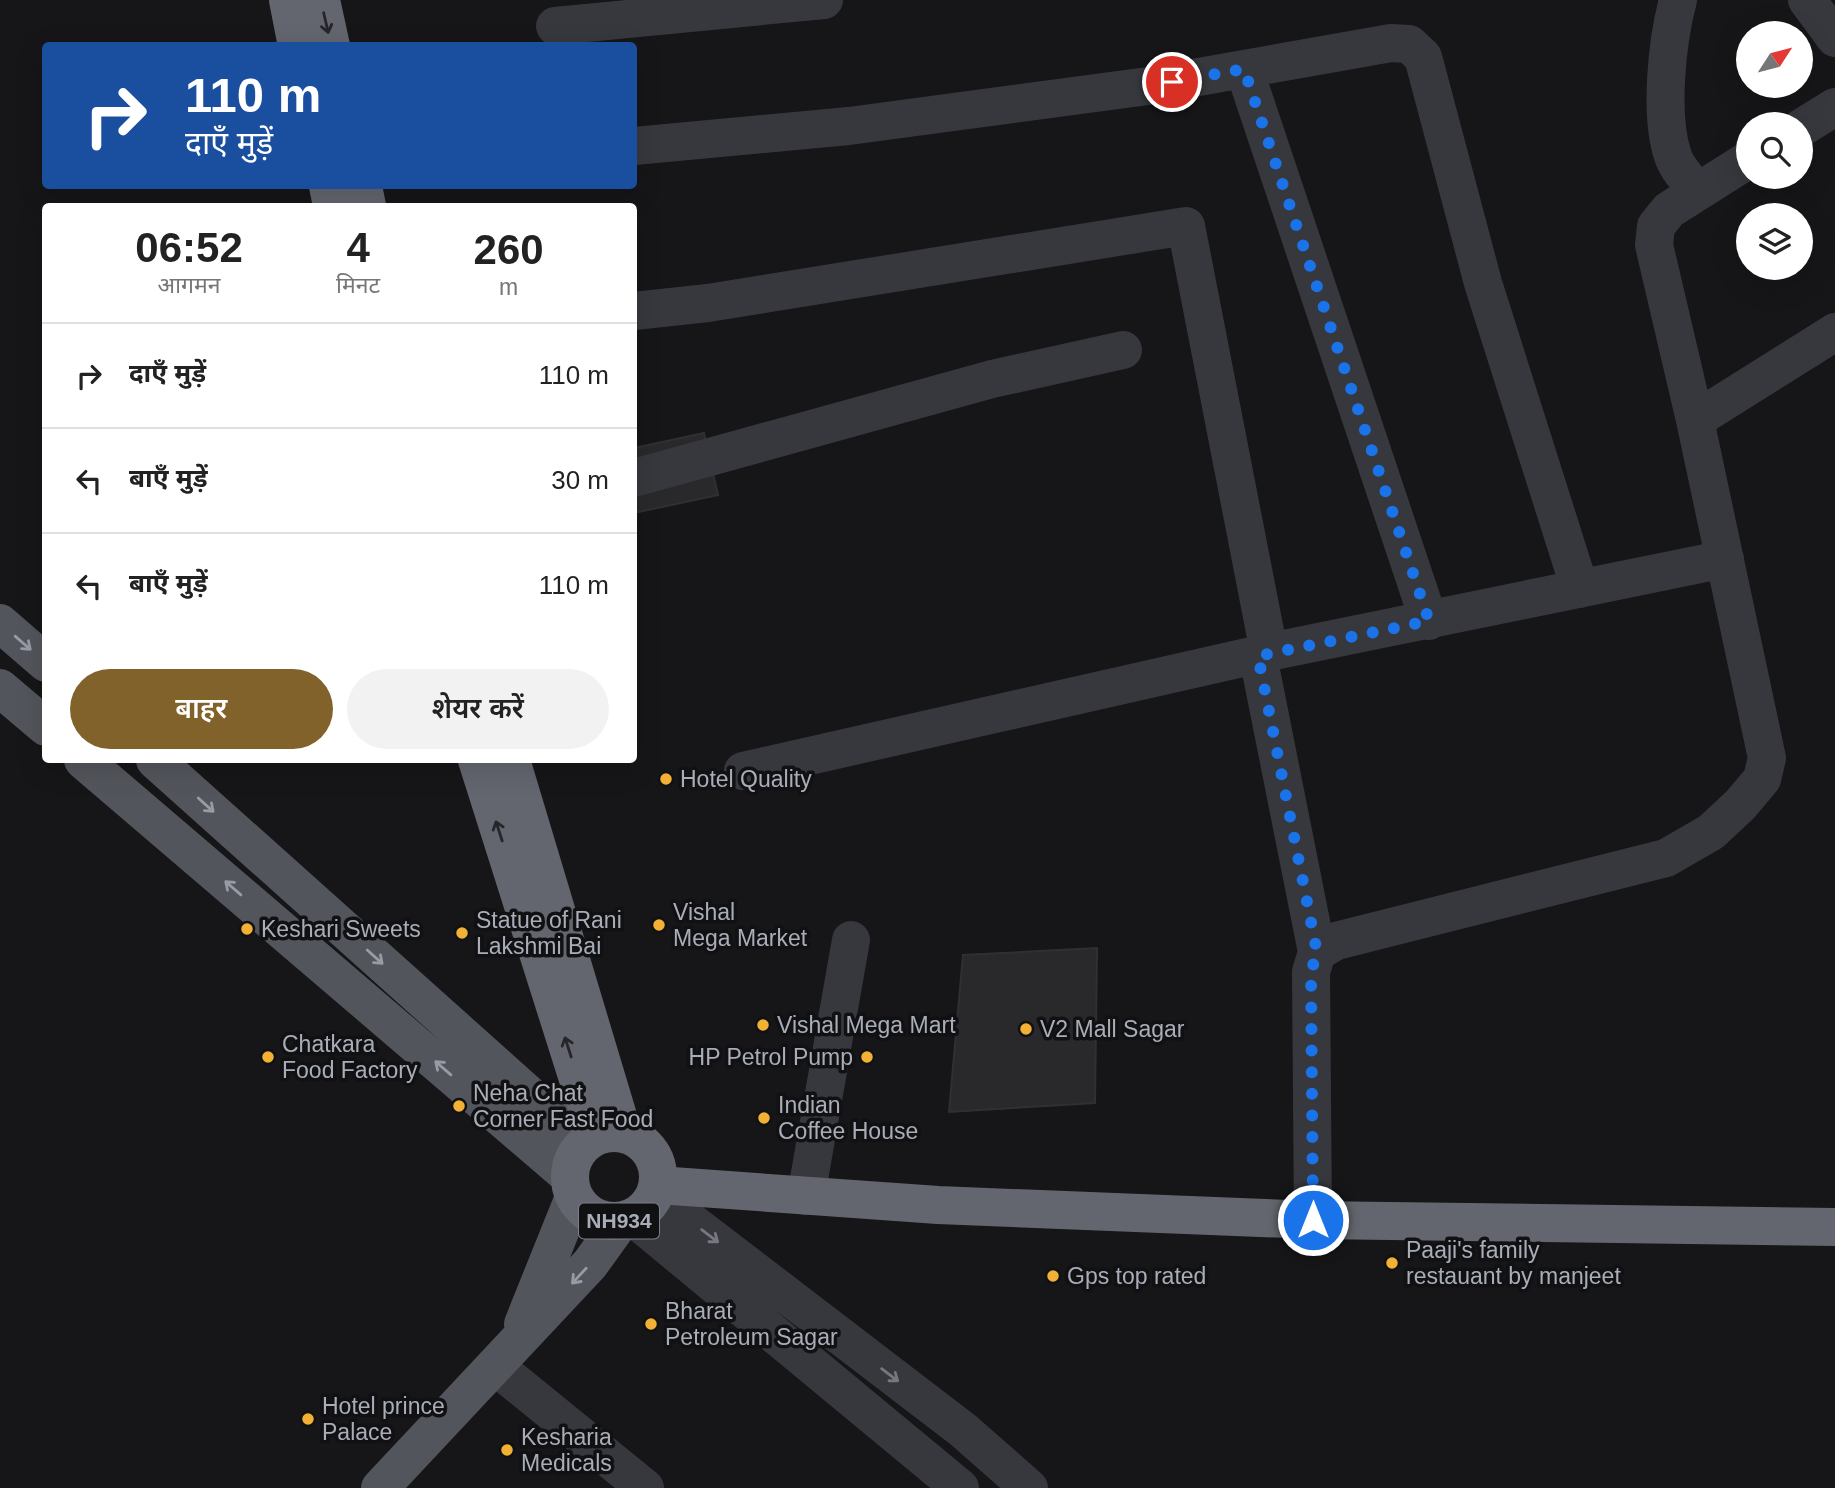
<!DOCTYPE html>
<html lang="hi">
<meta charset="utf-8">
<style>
body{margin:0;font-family:Helvetica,"Noto Sans Devanagari",sans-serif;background:#f2f2f2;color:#222;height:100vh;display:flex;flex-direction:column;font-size:26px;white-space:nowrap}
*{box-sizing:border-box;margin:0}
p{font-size:23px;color:#767676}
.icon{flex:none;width:38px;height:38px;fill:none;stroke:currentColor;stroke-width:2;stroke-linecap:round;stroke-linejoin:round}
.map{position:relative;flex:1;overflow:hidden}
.sheet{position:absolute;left:42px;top:203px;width:595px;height:560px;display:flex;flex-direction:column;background:#fff;border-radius:7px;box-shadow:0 7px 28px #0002}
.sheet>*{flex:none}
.guide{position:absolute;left:42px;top:42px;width:595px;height:147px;border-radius:7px;box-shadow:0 7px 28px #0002;background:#1a4fa0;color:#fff;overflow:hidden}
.needle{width:46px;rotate:54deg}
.tools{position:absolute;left:1736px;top:21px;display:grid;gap:14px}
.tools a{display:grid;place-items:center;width:77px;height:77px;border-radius:50%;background:#fff;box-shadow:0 7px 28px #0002;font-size:35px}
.pin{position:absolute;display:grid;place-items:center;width:60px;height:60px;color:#fff;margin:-30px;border:4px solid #fff;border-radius:50%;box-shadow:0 2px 7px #0007}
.me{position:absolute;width:77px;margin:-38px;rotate:0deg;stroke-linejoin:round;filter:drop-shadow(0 0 5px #0008)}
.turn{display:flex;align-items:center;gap:24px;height:147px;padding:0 28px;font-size:32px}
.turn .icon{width:91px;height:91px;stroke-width:2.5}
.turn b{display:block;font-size:49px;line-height:60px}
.eta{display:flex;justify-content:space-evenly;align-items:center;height:119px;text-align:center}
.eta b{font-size:42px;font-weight:600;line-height:49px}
.primary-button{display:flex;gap:14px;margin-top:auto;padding:14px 28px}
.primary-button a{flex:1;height:80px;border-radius:42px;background:#80622a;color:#fff;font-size:28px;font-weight:600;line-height:80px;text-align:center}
.primary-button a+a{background:#f2f2f2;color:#222}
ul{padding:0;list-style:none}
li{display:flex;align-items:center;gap:21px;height:105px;padding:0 28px;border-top:2px solid #e0e0e0}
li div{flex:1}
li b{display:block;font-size:26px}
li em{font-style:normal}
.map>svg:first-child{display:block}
.building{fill:#29292c;stroke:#303034;stroke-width:2}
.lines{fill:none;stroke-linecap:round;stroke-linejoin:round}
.minor{stroke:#37383d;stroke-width:38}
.major{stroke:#53555c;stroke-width:38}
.highway{stroke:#63666e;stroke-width:38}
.oneway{stroke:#26262a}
.oneway2{stroke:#979ba6}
.oneway3{stroke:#757881}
.route{stroke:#1a73e8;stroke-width:12;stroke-dasharray:0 21.6}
.poi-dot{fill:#f2b134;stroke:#111113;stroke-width:2.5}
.labels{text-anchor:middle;stroke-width:7;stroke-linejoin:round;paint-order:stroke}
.shield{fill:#111113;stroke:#7b7e86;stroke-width:2}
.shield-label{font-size:21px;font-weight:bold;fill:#a8adb8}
.poi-label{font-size:23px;fill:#a8adb8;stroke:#111113;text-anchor:start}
</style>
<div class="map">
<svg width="1835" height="1488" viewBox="0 0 1835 1488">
<rect width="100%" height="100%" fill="#161618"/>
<path class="building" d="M 704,433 L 718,495 L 634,513 L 634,448 Z
M 1097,948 L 1095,1103 L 949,1112 L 963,955 Z"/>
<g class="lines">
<path class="minor" d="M 1678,0 C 1667,41 1659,115 1673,156 C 1677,169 1690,181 1697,192
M 1807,0 L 1835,38
M 555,26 L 824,0
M 1244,69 L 1429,621
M 1801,128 L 1835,107
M 634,146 L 849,126 L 1148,86 L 1391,43 L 1409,44 L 1423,57 L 1483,283 L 1580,589
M 634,311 L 708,303 L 1186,226 L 1269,652
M 1695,420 L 1835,332
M 634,478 L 992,379 L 1123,350
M 1258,656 L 1317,952
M 743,771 L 1269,652 L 1725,559
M 656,1195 L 963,1430 L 1029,1488
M 806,1196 L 851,940
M 634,1218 L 960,1488
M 1313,1220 L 1311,972 L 1317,952 L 1336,941 L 1666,858 L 1711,832 L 1740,805 L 1762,779 L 1767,758 L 1695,420 L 1654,245 L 1656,226 L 1669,210 L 1748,160
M 495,1366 L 645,1488"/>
<path class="major" d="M 0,623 L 46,663
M 0,688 L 46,727
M 83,760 L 569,1176
M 155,760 L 584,1144
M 523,1324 L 574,1197
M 380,1488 L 590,1264 L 621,1221"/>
<path class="highway" d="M 288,0 L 297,46
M 321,0 L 331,46
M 328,186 L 332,206
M 363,186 L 367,206
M 477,760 L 596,1136
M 511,760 L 620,1123
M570 1177a44 44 0 1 1 88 0a44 44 0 1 1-88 0Z
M 658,1185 L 938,1205 L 1313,1220 L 1835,1227"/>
</g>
<defs><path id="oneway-shaft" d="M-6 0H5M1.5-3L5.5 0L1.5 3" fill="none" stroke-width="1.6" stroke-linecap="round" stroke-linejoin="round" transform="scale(1.75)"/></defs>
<g class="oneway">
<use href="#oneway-shaft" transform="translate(326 23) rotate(77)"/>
<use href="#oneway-shaft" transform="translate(499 831) rotate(-108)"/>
<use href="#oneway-shaft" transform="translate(568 1047) rotate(-108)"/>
</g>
<g class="oneway2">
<use href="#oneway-shaft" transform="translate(23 643) rotate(41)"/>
<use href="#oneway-shaft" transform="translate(206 805) rotate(42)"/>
<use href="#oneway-shaft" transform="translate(233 888) rotate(-139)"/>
<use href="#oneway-shaft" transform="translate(375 957) rotate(42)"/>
<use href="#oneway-shaft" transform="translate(443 1068) rotate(-139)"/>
<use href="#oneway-shaft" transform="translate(579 1276) rotate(133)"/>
</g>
<g class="oneway3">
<use href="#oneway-shaft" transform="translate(710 1236) rotate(37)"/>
<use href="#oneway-shaft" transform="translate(890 1375) rotate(37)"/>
</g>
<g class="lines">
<path class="route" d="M 1172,82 L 1244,69 L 1429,621 L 1258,656 L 1317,952 L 1311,972 L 1313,1220"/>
</g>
<g class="poi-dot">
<circle cx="666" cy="779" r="7"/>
<circle cx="659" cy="925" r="7"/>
<circle cx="247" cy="929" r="7"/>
<circle cx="462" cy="933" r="7"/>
<circle cx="763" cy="1025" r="7"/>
<circle cx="1026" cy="1029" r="7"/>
<circle cx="268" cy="1057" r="7"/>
<circle cx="867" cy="1057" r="7"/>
<circle cx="459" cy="1106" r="7"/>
<circle cx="764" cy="1118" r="7"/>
<circle cx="1392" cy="1263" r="7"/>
<circle cx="1053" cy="1276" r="7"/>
<circle cx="651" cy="1324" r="7"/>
<circle cx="308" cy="1419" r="7"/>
<circle cx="507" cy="1450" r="7"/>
</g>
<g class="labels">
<rect class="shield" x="579" y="1203.5" width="80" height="35" rx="5"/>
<g class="shield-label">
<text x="619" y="1228">NH934</text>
</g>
<g class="poi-label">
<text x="680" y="787">Hotel Quality</text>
<text x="673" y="920">Vishal<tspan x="673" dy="26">Mega Market</tspan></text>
<text x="476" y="928">Statue of Rani<tspan x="476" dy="26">Lakshmi Bai</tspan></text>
<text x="261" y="937">Keshari Sweets</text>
<text x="777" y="1033">Vishal Mega Mart</text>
<text x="1040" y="1037">V2 Mall Sagar</text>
<text x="282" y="1052">Chatkara<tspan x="282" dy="26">Food Factory</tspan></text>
<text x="853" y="1065" text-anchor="end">HP Petrol Pump</text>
<text x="473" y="1101">Neha Chat<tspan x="473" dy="26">Corner Fast Food</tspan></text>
<text x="778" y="1113">Indian<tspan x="778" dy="26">Coffee House</tspan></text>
<text x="1406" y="1258">Paaji's family<tspan x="1406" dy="26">restauant by manjeet</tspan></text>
<text x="1067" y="1284">Gps top rated</text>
<text x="665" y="1319">Bharat<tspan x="665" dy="26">Petroleum Sagar</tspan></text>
<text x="322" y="1414">Hotel prince<tspan x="322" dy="26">Palace</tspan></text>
<text x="521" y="1445">Kesharia<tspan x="521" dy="26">Medicals</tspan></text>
</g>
</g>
</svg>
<div class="tools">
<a><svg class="needle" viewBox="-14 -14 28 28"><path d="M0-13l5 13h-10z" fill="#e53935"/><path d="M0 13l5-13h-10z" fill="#767676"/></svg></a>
<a><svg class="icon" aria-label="search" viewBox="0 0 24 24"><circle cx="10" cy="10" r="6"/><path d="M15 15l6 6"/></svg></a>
<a><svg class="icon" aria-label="layers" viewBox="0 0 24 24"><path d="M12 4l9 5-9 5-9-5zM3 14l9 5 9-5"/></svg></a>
</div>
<div class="pin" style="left:1172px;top:82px;background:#d93025"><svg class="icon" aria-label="arrive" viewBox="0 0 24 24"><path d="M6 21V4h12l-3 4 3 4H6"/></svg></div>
<svg class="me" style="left:1313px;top:1220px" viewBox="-20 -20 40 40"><circle r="17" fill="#1a73e8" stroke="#fff" stroke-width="3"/><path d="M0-11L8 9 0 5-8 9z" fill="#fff"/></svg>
<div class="guide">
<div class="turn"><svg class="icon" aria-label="right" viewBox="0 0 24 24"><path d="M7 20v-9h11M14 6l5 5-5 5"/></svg><div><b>110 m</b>दाएँ मुड़ें</div></div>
</div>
<section class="sheet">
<div class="eta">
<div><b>06:52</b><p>आगमन</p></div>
<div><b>4</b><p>मिनट</p></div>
<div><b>260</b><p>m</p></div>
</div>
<ul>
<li><svg class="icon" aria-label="right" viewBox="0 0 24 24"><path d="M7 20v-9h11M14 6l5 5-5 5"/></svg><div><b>दाएँ मुड़ें</b></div><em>110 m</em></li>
<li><svg class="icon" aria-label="left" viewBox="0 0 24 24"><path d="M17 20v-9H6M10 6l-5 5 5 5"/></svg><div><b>बाएँ मुड़ें</b></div><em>30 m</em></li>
<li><svg class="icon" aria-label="left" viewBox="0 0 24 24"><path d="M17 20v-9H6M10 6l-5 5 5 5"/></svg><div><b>बाएँ मुड़ें</b></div><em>110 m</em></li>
</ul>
<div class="primary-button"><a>बाहर</a><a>शेयर करें</a></div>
</section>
</div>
